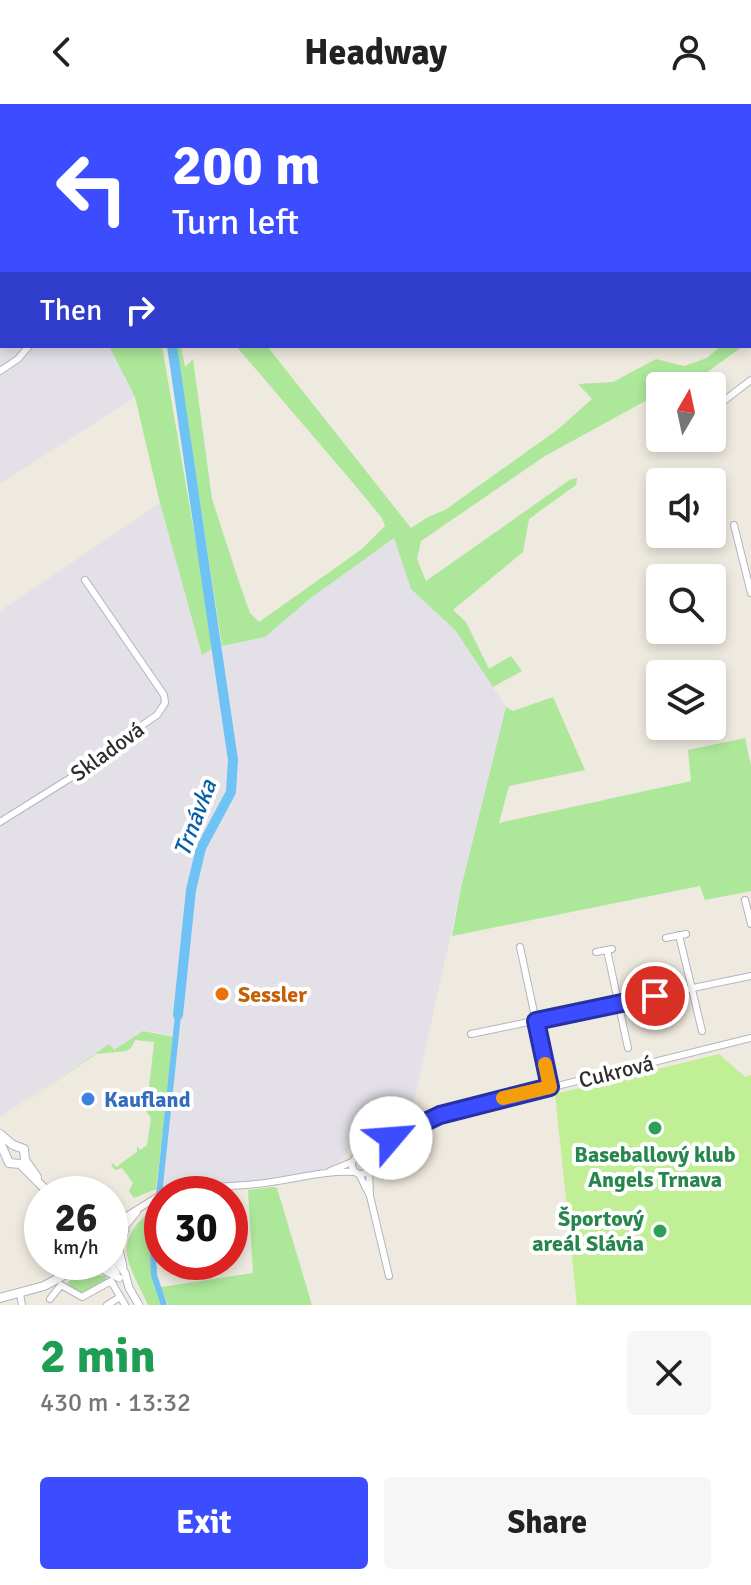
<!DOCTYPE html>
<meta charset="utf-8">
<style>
body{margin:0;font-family:Signika,sans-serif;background:#f6f6f6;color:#222;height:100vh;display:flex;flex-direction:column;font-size:30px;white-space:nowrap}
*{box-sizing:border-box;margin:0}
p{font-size:26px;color:#767676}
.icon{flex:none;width:44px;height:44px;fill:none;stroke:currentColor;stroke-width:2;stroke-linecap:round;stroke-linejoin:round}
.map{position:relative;height:1201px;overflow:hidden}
.drawer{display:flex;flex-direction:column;background:#fff;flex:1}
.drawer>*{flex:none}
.top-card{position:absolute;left:0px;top:0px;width:752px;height:244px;box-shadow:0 4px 12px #0003;background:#3c4cff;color:#fff;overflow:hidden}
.needle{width:52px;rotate:9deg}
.controls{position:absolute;left:646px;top:268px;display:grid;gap:16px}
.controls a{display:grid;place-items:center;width:80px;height:80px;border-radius:8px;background:#fff;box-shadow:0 4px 12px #0003;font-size:40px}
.speed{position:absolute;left:24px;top:1072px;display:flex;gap:16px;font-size:40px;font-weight:700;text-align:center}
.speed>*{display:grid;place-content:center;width:104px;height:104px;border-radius:50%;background:#fff;box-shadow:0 4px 12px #0003;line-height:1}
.speed small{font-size:20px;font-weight:400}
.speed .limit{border:12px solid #d22;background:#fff;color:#111}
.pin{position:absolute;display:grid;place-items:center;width:68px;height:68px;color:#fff;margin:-34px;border:4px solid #fff;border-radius:50%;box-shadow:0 2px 8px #0007}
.me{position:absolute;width:88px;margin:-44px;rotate:63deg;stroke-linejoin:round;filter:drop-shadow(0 0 6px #0008)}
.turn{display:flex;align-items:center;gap:28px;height:168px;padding:0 40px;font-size:36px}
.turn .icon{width:104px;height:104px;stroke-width:2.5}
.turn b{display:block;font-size:56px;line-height:68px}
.then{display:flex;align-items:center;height:76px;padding:0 40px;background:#0003;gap:16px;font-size:30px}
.round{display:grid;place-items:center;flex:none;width:84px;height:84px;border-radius:8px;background:#f6f6f6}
.headline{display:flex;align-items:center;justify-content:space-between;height:136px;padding:0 40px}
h1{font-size:48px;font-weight:800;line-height:60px;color:#1e9e55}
.cta{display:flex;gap:16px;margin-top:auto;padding:16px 40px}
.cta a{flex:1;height:92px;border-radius:8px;background:#3c4cff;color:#fff;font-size:32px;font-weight:800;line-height:92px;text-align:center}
.cta a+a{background:#f6f6f6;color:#222}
header{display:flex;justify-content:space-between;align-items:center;height:104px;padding:0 40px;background:#fff;font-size:36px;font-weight:800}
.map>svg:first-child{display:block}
.industrial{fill:#e3e0e8}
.green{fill:#ace79a}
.pitch{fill:#c0ef96}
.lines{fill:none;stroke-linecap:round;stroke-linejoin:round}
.canal{stroke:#6fc3f4;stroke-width:6}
.river{stroke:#6fc3f4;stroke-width:10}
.minor-casing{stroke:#b3b4c1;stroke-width:8}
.tertiary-casing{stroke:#b3b4c1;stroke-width:9}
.secondary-casing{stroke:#b3b4c1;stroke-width:10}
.primary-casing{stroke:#c8c8c8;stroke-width:11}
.minor{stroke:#fff;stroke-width:6}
.tertiary{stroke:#fff;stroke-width:7}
.secondary{stroke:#fff;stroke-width:8}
.primary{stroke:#f7e35c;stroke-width:9}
.rail{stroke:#a1a2b8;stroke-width:2}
.route-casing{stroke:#2731a6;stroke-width:20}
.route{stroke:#3c4cff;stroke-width:14}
.slow{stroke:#f59e0b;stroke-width:14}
.food-dot{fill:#e8710a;stroke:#fff;stroke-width:3}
.shop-dot{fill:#3f7fe0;stroke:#fff;stroke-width:3}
.leisure-dot{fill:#2e9e5b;stroke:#fff;stroke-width:3}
.labels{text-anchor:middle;stroke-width:8;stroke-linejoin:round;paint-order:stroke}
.street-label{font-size:22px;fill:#2d2d2d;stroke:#fff}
.food-label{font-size:22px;font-weight:bold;fill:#c56008;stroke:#fff;text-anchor:start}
.shop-label{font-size:22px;font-weight:bold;fill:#366cbe;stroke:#fff;text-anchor:start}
.leisure-label{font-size:22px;font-weight:bold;fill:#27864d;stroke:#fff}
.water-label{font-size:24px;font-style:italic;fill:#085fa7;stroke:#fff}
</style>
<header><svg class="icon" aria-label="back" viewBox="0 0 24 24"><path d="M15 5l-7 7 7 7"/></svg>Headway<svg class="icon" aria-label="person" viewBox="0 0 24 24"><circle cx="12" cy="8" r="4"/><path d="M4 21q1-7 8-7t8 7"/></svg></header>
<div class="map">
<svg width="751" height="1201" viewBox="0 0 751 1201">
<rect width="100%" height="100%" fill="#efeadf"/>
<path class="industrial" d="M 0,49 L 2,242 L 109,242 L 135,293 L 0,380 Z
M 160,399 L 202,551 L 214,544 L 265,533 L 312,493 L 394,433 L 411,485 L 455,526 L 506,603 L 461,784 L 409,1020 L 397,1026 L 382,1024 L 374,1038 L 360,1045 L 349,1044 L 339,1058 L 316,1068 L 256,1077 L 160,1084 L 177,933 L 144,926 L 114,946 L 109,940 L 0,1013 L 0,507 Z"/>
<path class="green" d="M 109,242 L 162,242 L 214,544 L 202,551 L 160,399 L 135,293 Z
M 176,242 L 181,242 L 185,263 L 193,255 L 212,395 L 240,481 L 250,509 L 259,518 L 362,445 L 385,422 L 382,414 L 354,380 L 236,242 L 267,242 L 411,424 L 428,413 L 445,406 L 557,326 L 592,295 L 578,280 L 613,278 L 656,255 L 684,262 L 707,254 L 721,242 L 743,242 L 702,272 L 683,282 L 660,282 L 660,289 L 545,352 L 421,437 L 417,455 L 426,477 L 571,375 L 577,374 L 576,381 L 529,415 L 523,448 L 453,506 L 466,518 L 489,565 L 511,552 L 522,567 L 493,583 L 455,526 L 411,485 L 394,434 L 312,493 L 265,533 L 222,542 Z
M 553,593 L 585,666 L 509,682 L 499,719 L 691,677 L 688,646 L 745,634 L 751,662 L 751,787 L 705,796 L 700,782 L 452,832 L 461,784 L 506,603 L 513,607 Z
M 143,927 L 174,933 L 156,1085 L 134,1094 L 129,1087 L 133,1079 L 122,1064 L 115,1066 L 111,1061 L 113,1059 L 116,1063 L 137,1048 L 137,1042 L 140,1046 L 147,1041 L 151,1014 L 136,993 L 149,984 L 154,938 L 135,936 L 131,944 L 126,947 L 96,950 L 0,1016 L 109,940 L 114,946 Z
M 273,1083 L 277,1084 L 312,1201 L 168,1201 L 161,1183 L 253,1169 L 248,1086 Z
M 153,1105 C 150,1139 149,1169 163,1201 L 148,1201 C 128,1157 110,1140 153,1105 Z
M 83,1169 L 105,1172 L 109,1176 L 82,1191 L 67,1180 L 70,1176 Z"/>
<path class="pitch" d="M 719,950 L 745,973 L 751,971 L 751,1201 L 577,1201 L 555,990 Z"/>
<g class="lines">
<path class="canal" d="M 164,1201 L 154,1171 L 153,1148 L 178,911"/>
<path class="river" d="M 15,0 L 16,2
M 172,242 L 233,656 L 231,688 L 201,744 L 191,786 L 178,911"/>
<g class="minor-casing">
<path id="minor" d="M 0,55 L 2,55
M 0,267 L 18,255 L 29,242
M 712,306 L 751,276
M 734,421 L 751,489
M 0,718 L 72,673 L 82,663 L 157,611 L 165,599 L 164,591 L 85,476
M 745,796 L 751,820
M 679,831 L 702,927
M 666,834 L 686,830
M 520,843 L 550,983
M 607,846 L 628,944
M 596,848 L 612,845
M 471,930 L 751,872
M 362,1051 L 402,1027 L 440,1011 L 751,934
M352 1061a9 9 0 1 1 18 0a9 9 0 1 1-18 0Z
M 371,1060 L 385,1040
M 369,1066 L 370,1092 L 389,1172
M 330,1067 L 352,1058
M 359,1070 L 370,1092
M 163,1090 C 193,1081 224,1084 256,1080 C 289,1077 322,1066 355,1068
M 110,1129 L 122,1115 L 162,1090
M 113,1142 L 118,1131 L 137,1108
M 20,1190 L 22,1201
M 50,1195 L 61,1181 L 82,1193 L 111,1177 L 125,1201
M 107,1201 L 120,1193"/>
</g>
<g class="tertiary-casing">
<path id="tertiary" d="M 112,1150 L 125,1169 L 129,1184 L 139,1201
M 103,1158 L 111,1161 L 116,1169
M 123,1163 L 119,1145 L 125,1125
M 80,1165 L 100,1164 L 119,1174"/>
</g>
<g class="secondary-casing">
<path id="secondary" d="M 0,1030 L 13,1041 L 24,1045 L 25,1056 L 37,1073
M 0,1038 L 9,1059 L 20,1060 L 50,1090
M 110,1138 L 113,1146 L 110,1154
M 73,1160 L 75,1158
M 0,1194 L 44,1182 L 88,1158"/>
</g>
<g class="primary-casing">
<path id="primary" d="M 0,39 L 2,40
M 750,92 L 751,91"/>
</g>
<use href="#minor" class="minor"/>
<use href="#tertiary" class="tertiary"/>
<use href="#secondary" class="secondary"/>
<use href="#primary" class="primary"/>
<path class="rail" d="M 0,225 L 2,224"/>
</g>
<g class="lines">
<g class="route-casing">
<path id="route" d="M 391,1034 L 440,1011 L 550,983 L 536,917 L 655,892"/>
</g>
<use href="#route" class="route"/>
<path class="slow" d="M 503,994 L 550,983 L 545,960"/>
</g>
<circle class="food-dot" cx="222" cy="890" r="8"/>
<circle class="shop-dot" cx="88" cy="995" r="8"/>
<g class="leisure-dot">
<circle cx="655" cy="1024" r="8"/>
<circle cx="660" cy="1127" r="8"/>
</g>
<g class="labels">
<g class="street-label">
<text transform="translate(107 647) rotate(-36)" y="8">Skladová</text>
<text transform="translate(616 967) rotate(-14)" y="8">Cukrová</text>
</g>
<g class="food-label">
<text x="238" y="898">Sessler</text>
</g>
<g class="shop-label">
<text x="104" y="1003">Kaufland</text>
</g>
<g class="leisure-label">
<text x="655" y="1058">Baseballový klub<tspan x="655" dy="25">Angels Trnava</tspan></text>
<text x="644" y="1122" text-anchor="end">Športový<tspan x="644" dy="25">areál Slávia</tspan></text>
</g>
<g class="water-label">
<text transform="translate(195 714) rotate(-69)" y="8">Trnávka</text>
</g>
</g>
</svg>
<div class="controls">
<a><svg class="needle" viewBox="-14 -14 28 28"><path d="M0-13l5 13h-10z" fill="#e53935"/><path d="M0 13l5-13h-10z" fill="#767676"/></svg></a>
<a><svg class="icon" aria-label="sound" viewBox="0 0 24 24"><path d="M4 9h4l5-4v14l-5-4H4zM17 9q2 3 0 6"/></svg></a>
<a><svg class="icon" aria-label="search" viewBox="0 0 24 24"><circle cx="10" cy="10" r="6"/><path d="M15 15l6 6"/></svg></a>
<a><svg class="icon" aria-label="layers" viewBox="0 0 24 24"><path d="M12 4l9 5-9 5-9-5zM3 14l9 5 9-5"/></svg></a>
</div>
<div class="speed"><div>26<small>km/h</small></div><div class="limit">30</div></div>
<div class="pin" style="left:655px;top:892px;background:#d93025"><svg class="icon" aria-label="arrive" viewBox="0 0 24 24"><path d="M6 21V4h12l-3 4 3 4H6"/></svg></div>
<svg class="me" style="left:391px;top:1034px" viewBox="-20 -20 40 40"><circle r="19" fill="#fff"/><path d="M0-13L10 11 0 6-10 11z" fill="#3c4cff"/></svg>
<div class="top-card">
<div class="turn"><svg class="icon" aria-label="left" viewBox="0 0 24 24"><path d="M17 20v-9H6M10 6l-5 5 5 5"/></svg><div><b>200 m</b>Turn left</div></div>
<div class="then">Then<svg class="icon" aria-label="right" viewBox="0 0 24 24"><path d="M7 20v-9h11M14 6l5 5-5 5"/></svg></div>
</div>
</div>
<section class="drawer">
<div class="headline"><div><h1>2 min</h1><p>430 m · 13:32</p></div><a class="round"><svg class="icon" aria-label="close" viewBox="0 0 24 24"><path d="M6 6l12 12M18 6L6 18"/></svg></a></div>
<div class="cta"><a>Exit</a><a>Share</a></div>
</section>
